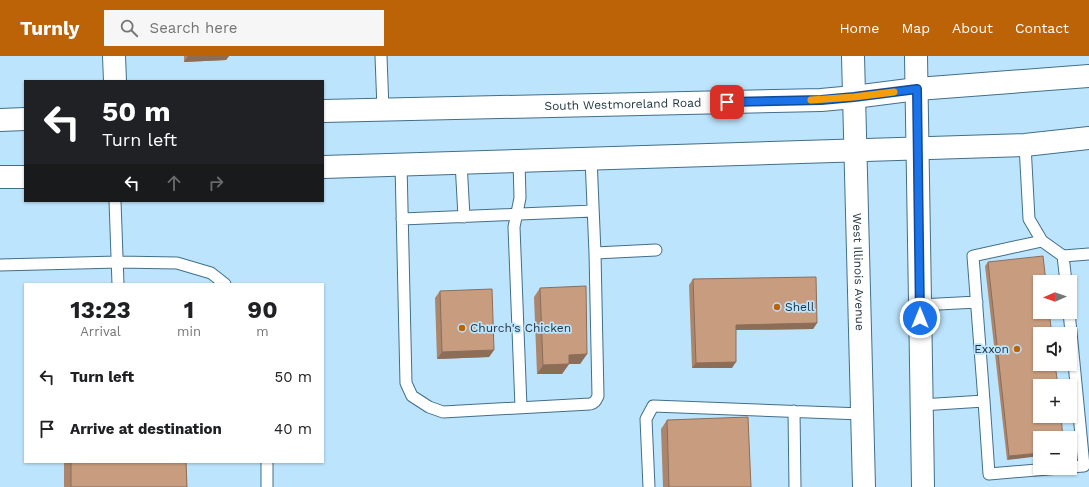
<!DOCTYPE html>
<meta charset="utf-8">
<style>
body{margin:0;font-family:"Work Sans",sans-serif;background:#f6f6f6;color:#202124;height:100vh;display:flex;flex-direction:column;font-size:15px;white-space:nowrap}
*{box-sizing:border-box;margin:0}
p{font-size:13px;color:#757577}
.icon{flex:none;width:22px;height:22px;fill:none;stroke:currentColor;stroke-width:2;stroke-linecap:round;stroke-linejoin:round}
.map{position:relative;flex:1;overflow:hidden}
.drawer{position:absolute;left:24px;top:227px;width:300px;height:180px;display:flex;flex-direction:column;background:#fff;border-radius:0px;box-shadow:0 1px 3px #0004}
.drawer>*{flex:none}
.banner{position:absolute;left:24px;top:24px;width:300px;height:122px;border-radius:0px;box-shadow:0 1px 3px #0004;background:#202124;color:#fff;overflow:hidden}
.needle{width:26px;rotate:268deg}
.fabs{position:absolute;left:1033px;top:219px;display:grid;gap:8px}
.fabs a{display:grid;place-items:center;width:44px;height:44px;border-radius:0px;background:#fff;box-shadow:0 1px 3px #0004;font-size:20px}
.pin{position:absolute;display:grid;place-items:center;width:34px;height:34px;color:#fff;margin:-17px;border-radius:8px;box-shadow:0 2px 6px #0006}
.me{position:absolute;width:44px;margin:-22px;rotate:0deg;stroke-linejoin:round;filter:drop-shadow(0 0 3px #0008)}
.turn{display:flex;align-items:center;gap:14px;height:84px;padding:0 12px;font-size:18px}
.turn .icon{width:52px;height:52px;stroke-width:2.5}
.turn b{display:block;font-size:28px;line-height:34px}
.lanes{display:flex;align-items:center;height:38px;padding:0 12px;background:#0003;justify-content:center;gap:20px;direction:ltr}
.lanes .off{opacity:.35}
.eta{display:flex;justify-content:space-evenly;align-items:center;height:68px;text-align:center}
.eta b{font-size:24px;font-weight:700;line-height:28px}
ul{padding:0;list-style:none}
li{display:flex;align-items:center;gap:12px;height:52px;padding:0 12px}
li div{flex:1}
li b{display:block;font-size:15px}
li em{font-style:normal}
header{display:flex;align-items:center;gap:24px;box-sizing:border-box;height:56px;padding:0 20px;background:#bd6307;color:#fff}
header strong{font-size:19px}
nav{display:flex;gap:22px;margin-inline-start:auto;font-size:14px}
.search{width:280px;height:36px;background:#f6f6f6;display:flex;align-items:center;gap:10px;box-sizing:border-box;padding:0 14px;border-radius:0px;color:#757577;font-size:15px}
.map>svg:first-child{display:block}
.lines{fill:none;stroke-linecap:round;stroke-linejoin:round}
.service-casing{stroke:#416f8a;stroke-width:13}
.minor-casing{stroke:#416f8a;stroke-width:24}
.secondary-casing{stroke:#416f8a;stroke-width:24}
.service{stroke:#fff;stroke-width:11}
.minor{stroke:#fff;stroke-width:22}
.secondary{stroke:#fff;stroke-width:22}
.wall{fill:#ac866c}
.shaded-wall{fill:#8c6d58}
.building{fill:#c89c7e;stroke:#8c6d58}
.route-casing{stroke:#114b97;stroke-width:10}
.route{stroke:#1a73e8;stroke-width:7}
.slow{stroke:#f59e0b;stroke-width:7}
.poi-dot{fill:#bd6307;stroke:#bde4fd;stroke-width:1.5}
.labels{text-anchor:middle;stroke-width:3.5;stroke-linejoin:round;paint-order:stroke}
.street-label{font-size:12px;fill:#223541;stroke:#bde4fd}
.poi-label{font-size:12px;fill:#223541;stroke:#bde4fd;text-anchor:start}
</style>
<header>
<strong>Turnly</strong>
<div class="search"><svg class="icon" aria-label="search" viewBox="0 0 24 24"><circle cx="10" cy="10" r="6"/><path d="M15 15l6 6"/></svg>Search here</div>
<nav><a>Home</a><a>Map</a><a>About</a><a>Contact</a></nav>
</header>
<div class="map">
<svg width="1089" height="431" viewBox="0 0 1089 431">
<rect width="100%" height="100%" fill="#bde4fd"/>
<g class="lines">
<g class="service-casing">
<path id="service" d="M 381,0 L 383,53
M 1025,89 L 1029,163 L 1042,185 L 1063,200 L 1066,226
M 519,105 L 520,142 L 514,171 L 521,351
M 461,106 L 464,161
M 401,108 L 406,327 L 412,340 L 429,351 L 443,356 L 590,348 C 595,347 596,344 598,340 L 595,197 L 591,102
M 115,145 L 118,228
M 402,163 L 593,155
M 595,197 L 656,194
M 1063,200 L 1089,198
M 0,209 L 118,206 L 177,207 L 211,217 L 225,228
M 920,249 L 977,246
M 1069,256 L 1084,410 L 1070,411
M 984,345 L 973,200 L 1042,185
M 921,349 L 984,345 L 989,418 L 1060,412
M 794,355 L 795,431
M 267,406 L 267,431
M 649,431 L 646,363 L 653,350 L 862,358"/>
</g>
<g class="minor-casing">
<path id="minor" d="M 114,0 L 115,25"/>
</g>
<g class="secondary-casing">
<g id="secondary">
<path id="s1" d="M 853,0 L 864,431"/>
<path d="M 916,0 L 923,431"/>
<path id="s2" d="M 323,55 L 821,44 L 854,41 L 917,33 L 1089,20"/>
<path d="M 0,64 L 25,63"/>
<path d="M 323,111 L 1025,89 L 1089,82"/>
<path d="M 0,121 L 25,121"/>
</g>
</g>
<use href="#service" class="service"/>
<use href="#minor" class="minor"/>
<use href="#secondary" class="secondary"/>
</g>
<path class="wall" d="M 184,0 L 229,0 L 226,4 L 184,6 Z
M 988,206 L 1040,360 L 1007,404 L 985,210 Z
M 693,223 L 817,267 L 813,273 L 736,274 L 732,312 L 692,312 L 689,229 Z
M 540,232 L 587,298 L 580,308 L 569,308 L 562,318 L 537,318 L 534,241 Z
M 440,235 L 494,294 L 489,301 L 437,303 L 435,242 Z
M 667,364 L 751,431 L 663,431 L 661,373 Z
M 64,406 L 186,406 L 187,431 L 64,431 Z"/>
<path class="shaded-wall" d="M 188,0 L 229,0 L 226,4 L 184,6 Z
M 817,267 L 813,273 L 732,274 L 736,269 Z
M 494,294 L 489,301 L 437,303 L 442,296 Z
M 587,298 L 580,308 L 569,308 L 562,318 L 537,318 L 543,309 L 569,299 Z
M 736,306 L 732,312 L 692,312 L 696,307 Z
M 1040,397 L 1040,400 L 1007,404 L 1009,400 Z"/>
<path class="building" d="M 1043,200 L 1046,226 L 1040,226 L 1040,256 L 1049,256 L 1052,278 L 1040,278 L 1040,308 L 1055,308 L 1058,330 L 1040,330 L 1040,360 L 1061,360 L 1063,382 L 1040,382 L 1040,397 L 1009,400 L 988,206 Z
M 816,221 L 817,267 L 736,269 L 736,306 L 696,307 L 693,223 Z
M 586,230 L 587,298 L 569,299 L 569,308 L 543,309 L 540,232 Z
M 492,233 L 494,294 L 442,296 L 440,235 Z
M 748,361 L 751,431 L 669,431 L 667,364 Z
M 71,406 L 186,406 L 187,431 L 71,431 Z"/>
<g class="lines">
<g class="route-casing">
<path id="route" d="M 727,46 L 821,44 L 854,41 L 917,33 L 920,262"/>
</g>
<use href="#route" class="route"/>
<path class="slow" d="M 811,44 L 854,41 L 894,36"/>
</g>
<g class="poi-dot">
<circle cx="777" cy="251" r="4"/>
<circle cx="462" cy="272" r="4"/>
<circle cx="1017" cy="293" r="4"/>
</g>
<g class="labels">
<g class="street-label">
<text dy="4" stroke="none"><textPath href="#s2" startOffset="300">South Westmoreland Road</textPath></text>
<text dy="4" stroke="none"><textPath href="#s1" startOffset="216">West Illinois Avenue</textPath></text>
</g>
<g class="poi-label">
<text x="785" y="255">Shell</text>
<text x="470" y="276">Church's Chicken</text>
<text x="1009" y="297" text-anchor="end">Exxon</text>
</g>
</g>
</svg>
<div class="fabs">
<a><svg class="needle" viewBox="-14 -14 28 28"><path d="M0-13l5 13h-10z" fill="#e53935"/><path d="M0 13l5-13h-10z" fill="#757577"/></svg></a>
<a><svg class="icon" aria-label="sound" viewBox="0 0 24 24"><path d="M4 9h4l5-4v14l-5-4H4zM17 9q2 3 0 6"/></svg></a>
<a>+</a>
<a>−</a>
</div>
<div class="pin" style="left:727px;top:46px;background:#d93025"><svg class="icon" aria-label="arrive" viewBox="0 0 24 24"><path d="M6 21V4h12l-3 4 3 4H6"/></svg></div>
<svg class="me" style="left:920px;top:262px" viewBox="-20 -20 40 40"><circle r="17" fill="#1a73e8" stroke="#fff" stroke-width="3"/><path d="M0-11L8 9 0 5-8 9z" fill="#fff"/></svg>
<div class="banner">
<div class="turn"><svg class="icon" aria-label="left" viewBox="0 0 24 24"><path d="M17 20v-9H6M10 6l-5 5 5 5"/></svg><div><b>50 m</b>Turn left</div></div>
<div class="lanes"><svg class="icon" aria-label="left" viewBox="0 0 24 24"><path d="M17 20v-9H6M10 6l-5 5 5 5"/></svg><svg class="icon off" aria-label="ahead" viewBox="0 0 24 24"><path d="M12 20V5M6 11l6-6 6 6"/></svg><svg class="icon off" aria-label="right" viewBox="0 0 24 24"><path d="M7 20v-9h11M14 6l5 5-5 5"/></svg></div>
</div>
<section class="drawer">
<div class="eta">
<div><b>13:23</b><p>Arrival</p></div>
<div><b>1</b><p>min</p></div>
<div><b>90</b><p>m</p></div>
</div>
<ul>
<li><svg class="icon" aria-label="left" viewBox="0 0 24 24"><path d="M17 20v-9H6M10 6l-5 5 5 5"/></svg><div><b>Turn left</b></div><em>50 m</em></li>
<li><svg class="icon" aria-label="arrive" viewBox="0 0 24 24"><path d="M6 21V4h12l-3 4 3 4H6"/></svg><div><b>Arrive at destination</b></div><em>40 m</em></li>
</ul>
</section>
</div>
